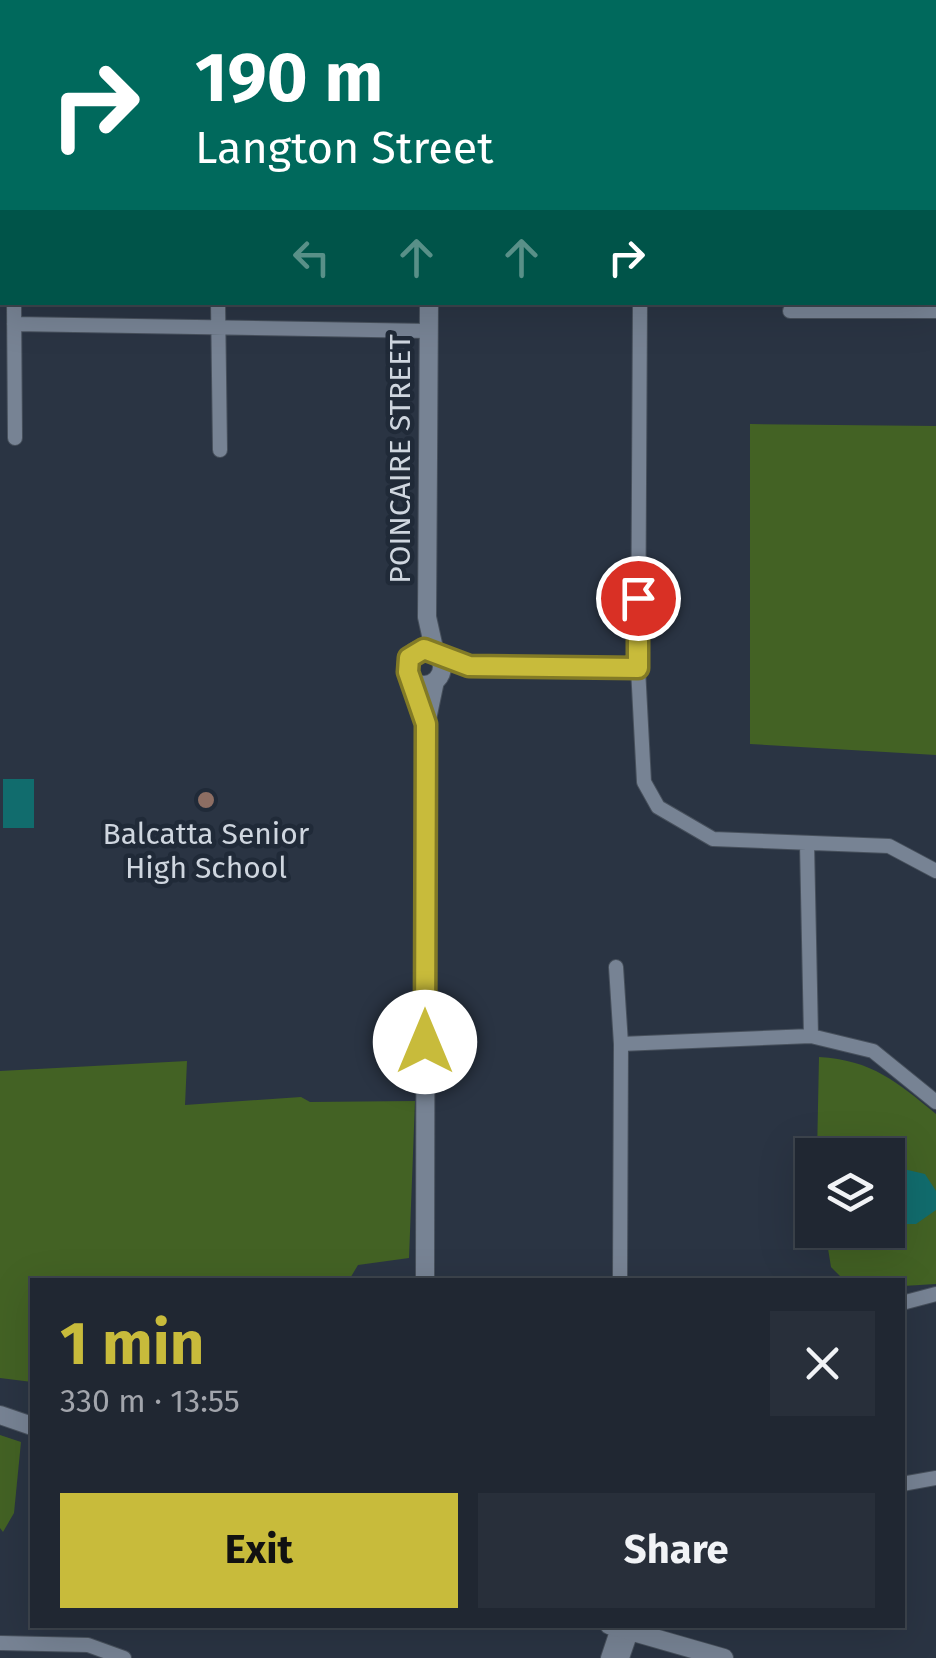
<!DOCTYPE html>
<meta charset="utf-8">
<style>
body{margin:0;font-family:"Fira Sans",sans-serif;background:#282f3a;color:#f1f3f6;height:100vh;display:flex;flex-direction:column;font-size:38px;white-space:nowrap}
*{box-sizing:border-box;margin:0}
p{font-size:32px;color:#a2a5ac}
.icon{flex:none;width:55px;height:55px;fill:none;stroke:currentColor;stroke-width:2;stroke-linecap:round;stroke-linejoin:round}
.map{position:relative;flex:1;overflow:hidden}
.drawer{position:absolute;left:30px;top:1278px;width:875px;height:350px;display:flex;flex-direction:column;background:#202732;border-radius:0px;box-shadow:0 10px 40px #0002,0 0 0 2px #3d444d}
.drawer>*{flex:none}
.top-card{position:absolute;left:0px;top:0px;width:938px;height:305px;box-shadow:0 10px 40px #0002,0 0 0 2px #3d444d;background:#00695c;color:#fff;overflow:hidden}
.tools{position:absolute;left:795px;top:1138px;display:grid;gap:20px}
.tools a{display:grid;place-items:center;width:110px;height:110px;border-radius:0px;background:#202732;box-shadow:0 10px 40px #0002,0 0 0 2px #3d444d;font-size:50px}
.pin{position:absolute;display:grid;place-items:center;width:85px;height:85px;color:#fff;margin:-42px;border:5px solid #fff;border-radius:50%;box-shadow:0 2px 10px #0007}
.me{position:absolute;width:110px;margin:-55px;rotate:0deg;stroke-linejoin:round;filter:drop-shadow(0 0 8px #0008)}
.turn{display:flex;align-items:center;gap:35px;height:210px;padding:0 30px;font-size:45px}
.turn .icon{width:130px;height:130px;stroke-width:2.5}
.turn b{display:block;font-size:70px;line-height:85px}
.lanes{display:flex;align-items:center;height:95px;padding:0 30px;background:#0003;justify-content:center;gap:50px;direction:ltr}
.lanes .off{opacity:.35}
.round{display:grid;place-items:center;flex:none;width:105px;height:105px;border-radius:0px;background:#282f3a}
.head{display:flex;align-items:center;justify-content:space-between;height:170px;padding:0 30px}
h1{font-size:60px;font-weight:700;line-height:75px;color:#c8bb3b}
.button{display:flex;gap:20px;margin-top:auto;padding:20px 30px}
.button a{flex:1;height:115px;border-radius:0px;background:#c8bb3b;color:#111;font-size:40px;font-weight:700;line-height:115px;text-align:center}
.button a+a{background:#282f3a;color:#f1f3f6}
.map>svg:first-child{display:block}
.green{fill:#436224}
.water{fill:#116c6d}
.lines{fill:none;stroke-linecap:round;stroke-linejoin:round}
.street-casing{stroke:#47505c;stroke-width:16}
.secondary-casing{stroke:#47505c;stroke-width:20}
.street{stroke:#778394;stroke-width:14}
.secondary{stroke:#778394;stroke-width:18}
.route-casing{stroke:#827a26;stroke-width:25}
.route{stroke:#c8bb3b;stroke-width:18}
.education-dot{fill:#8d6e63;stroke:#202a38;stroke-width:4}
.labels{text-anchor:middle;stroke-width:9;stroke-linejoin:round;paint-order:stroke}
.street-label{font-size:30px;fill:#cfd6df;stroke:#202a38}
.poi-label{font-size:30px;fill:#cfd6df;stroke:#202a38}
</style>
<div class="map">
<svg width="936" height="1658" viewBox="0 0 936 1658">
<rect width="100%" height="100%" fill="#2a3443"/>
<path class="green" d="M 750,424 L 936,426 L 936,755 L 750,744 Z
M 819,1057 C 872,1060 897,1082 936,1114 L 936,1284 L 903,1286 L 902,1280 L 844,1280 L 831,1267 L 825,1230 L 888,1230 L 888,1155 L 817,1155 Z
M 187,1061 L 185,1105 L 301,1097 L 310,1102 L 415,1101 L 409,1258 L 358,1265 L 349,1280 L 32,1280 L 32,1382 L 0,1378 L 0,1071 Z
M 0,1435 L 21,1442 L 14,1513 L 3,1532 L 0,1528 Z"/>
<path class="water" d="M 3,779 L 34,779 L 34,828 L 3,828 Z
M 895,1167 L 925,1174 L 936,1191 L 936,1210 L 916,1224 L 888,1224 L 888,1175 Z"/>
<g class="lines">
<g class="street-casing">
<path id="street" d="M 218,0 L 218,2
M 847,0 L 847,2
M 17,2 L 17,0
M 644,2 L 644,0
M 935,105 L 936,105
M 14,302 L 15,438
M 218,302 L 220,450
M 640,302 L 638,668 L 644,782 L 658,807 L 713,839 L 889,846 L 936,871
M 790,311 L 936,311
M 14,324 L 429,331
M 438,656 L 469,666 L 638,668
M 807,844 L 811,1036
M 616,967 L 621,1044 L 620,1280
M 621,1044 L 811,1036 L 873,1051 L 936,1102
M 902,1303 L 936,1294
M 902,1484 L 936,1478
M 0,1643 L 88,1645 L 124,1658
M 608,1658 L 618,1628
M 622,1658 L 631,1632"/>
</g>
<g class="secondary-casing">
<path id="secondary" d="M 430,2 L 430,0
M 429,302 L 427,617 L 435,653
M406 667a18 18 0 1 1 36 0a18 18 0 1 1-36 0Z
M 425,1280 L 426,724 L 435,681
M 0,1415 L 32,1426
M 609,1625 L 724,1658"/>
</g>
<use href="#street" class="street"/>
<use href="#secondary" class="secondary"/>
</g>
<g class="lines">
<g class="route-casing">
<path id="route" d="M 425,1042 L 426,724 L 408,672 L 409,658 L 424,649 L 469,666 L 638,668 L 638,598"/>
</g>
<use href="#route" class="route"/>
</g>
<circle class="education-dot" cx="206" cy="800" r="10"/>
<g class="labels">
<g class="street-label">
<text transform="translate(400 459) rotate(-90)" y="10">POINCAIRE STREET</text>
</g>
<g class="poi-label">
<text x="206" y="844">Balcatta Senior<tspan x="206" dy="34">High School</tspan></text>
</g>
</g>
</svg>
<div class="tools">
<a><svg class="icon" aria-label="layers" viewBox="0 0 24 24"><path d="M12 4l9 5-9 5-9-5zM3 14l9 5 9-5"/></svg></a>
</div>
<div class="pin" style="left:638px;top:598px;background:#d93025"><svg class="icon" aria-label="arrive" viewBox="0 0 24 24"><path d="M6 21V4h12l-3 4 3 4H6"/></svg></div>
<svg class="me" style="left:425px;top:1042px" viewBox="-20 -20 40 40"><circle r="19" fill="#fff"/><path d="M0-13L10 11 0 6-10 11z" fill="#c8bb3b"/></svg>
<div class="top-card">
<div class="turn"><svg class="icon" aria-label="right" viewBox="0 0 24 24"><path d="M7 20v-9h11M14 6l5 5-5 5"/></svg><div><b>190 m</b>Langton Street</div></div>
<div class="lanes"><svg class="icon off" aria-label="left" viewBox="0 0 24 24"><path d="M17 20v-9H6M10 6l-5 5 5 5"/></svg><svg class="icon off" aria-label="ahead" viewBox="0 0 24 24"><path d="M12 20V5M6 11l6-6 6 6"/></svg><svg class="icon off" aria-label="ahead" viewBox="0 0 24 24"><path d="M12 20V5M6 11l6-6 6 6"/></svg><svg class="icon" aria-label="right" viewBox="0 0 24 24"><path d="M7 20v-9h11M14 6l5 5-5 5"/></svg></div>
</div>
<section class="drawer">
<div class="head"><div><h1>1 min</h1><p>330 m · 13:55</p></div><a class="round"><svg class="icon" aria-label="close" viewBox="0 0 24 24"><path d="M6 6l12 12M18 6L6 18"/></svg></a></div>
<div class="button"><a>Exit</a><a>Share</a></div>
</section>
</div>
